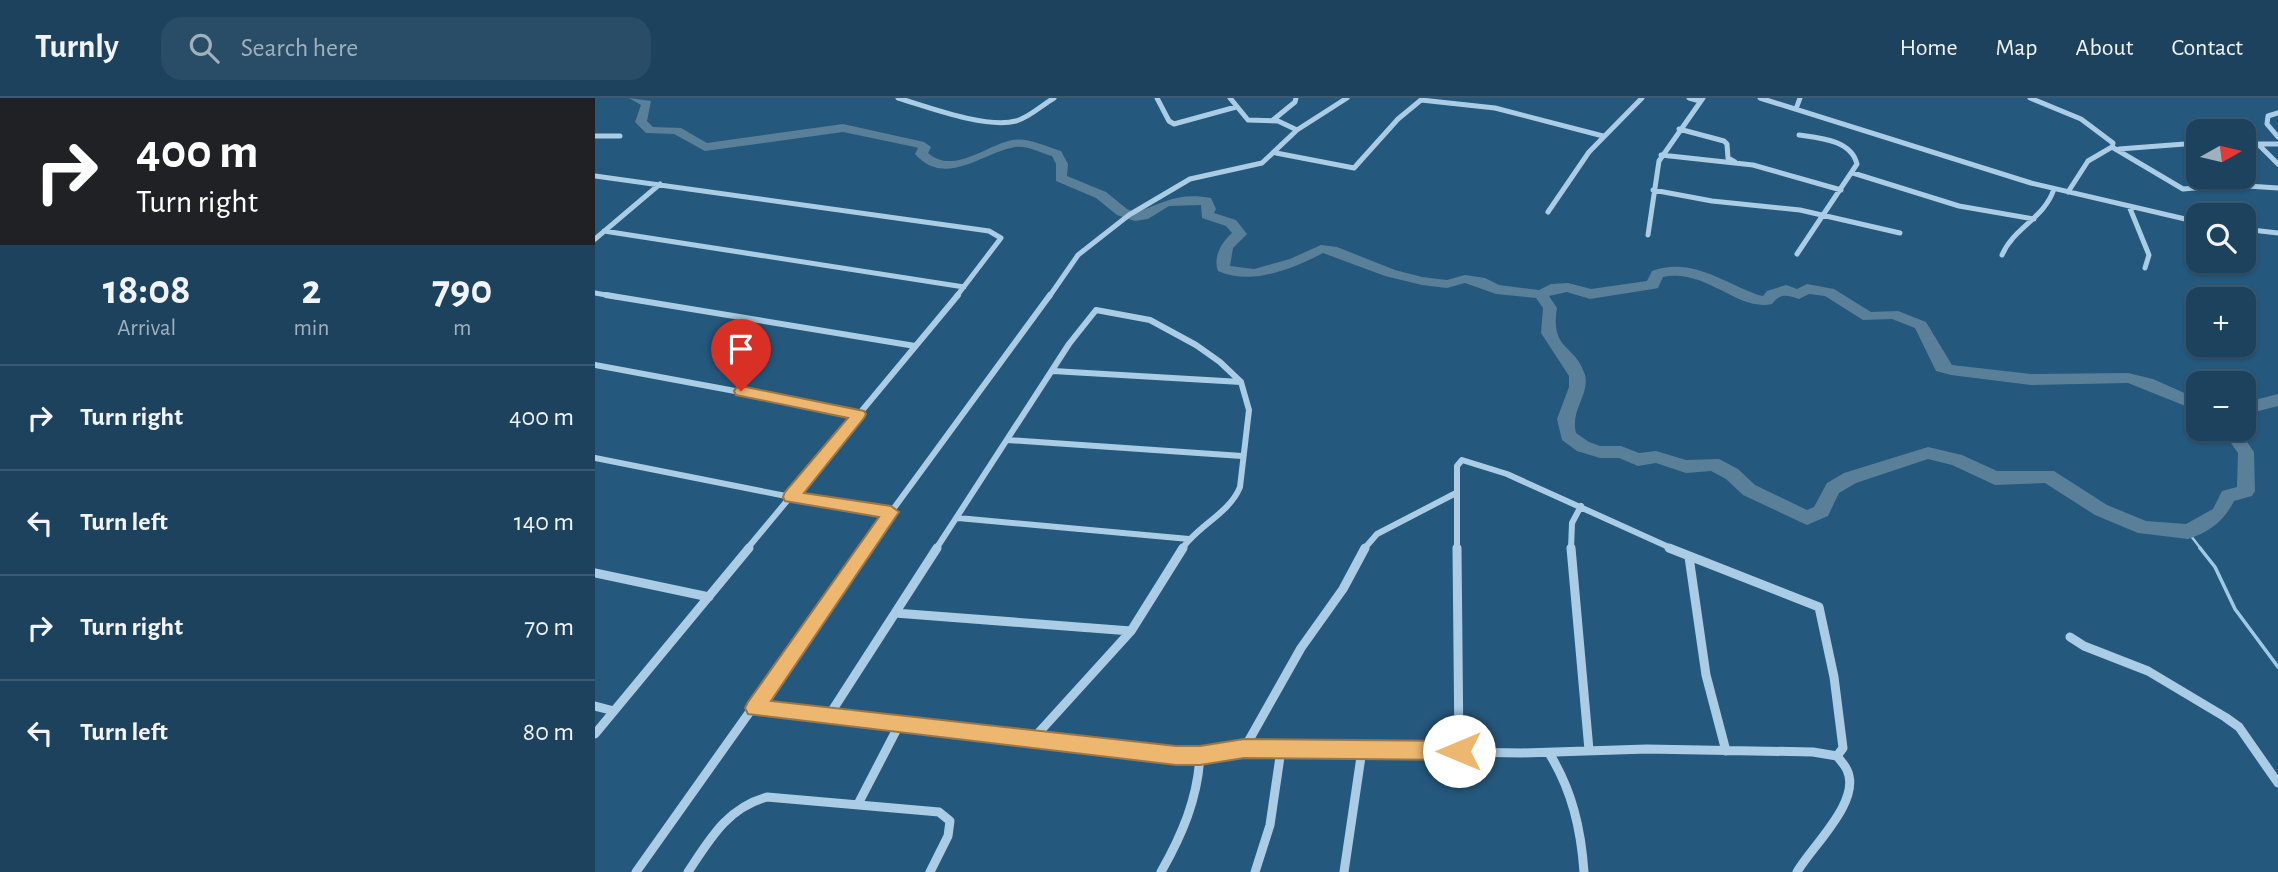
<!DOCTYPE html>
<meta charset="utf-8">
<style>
body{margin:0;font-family:"Alegreya Sans",sans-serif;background:#294d67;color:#f1f3f6;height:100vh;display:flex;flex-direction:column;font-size:26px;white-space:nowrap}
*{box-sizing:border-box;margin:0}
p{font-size:23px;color:#a0b0bc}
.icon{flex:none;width:38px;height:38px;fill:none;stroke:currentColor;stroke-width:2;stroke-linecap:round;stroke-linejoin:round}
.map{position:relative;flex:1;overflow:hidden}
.side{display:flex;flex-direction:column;background:#1c425e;width:595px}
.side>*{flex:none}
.top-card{background:#202124;color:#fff;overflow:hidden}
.needle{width:46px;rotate:82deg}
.fabs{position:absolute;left:1591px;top:21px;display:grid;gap:14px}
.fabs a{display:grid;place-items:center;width:70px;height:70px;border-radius:14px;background:#1c425e;box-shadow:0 2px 5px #0004,0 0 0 2px #3a5b73;font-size:35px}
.pin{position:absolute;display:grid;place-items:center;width:60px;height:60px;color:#fff;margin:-72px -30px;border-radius:50% 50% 50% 0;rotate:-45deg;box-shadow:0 0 7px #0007}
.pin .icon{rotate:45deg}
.me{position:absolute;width:77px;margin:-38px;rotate:270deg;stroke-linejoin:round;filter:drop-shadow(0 0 5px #0008)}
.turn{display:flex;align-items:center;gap:24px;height:147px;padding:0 21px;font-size:32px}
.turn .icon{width:91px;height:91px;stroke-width:2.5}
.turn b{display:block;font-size:49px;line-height:60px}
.eta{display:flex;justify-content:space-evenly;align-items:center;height:119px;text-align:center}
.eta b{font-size:42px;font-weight:600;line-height:49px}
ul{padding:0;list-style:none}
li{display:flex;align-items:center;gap:21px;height:105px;padding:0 21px;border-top:2px solid #3a5b73}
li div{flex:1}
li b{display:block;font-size:26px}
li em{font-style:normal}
header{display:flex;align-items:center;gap:42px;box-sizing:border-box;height:98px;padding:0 35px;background:#1c425e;border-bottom:2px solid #3a5b73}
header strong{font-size:33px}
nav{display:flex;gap:38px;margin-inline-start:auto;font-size:24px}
.search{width:490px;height:63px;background:#294d67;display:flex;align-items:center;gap:18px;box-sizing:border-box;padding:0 24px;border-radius:21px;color:#a0b0bc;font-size:26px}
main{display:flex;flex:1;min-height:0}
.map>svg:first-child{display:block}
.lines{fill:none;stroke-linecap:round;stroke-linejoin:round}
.stream-far1{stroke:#9fcae5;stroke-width:2.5}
.stream{stroke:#9fcae5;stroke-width:3.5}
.river{fill:#5a7f98;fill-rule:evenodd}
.minor-far2{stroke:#aacde5;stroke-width:5}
.minor-far1{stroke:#aacde5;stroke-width:6}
.minor{stroke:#aacde5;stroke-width:9}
.route{fill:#eeb76f;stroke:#9b7748;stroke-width:2}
</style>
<header>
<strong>Turnly</strong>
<div class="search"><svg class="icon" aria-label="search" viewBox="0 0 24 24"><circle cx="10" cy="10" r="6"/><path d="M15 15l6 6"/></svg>Search here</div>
<nav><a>Home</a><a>Map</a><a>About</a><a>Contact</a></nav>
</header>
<main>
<section class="side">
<div class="top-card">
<div class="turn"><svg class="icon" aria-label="right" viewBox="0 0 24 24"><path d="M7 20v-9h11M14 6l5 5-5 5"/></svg><div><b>400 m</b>Turn right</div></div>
</div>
<div class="eta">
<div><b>18:08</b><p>Arrival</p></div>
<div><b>2</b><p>min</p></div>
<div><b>790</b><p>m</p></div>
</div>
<ul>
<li><svg class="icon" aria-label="right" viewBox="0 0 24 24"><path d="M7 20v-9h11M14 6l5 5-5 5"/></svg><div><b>Turn right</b></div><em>400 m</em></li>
<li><svg class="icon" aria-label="left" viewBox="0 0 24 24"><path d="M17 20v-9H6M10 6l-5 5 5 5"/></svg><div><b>Turn left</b></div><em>140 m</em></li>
<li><svg class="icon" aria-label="right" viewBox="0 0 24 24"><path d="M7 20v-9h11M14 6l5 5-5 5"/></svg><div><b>Turn right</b></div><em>70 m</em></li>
<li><svg class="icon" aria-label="left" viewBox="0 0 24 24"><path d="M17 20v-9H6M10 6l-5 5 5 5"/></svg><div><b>Turn left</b></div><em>80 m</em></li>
</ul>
</section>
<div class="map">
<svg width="1683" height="774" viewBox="0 0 1683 774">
<rect width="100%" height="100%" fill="#25587d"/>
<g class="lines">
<path class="stream-far1" d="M 1593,434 L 1606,451"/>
<path class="stream" d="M 1605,450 L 1620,469 L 1640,511 L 1683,569"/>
<path class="river" d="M 34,0 L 56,3 L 52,23 L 58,29 L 86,30 L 112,45 L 248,26 L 329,44 L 336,49 L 333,55 C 358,77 390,48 417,42 C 433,39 452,49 466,53 L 473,66 L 472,78 L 511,94 L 532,111 L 541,115 C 568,104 584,94 616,100 L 621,111 L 619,115 L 641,122 L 652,136 L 638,150 L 635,168 L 659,171 L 695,161 L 726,147 L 742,149 L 800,172 L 827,179 L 852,182 L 870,177 L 890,180 L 904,187 L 944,192 L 956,186 L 973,185 L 996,191 L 1052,183 L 1057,173 C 1097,159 1127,184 1163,197 L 1168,198 L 1172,193 L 1191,187 L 1202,191 L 1212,186 L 1239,191 L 1276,214 L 1303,213 L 1331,224 L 1357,267 L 1436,276 L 1533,275 L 1558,281 L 1603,301 L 1603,313 L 1533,285 L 1436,287 L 1356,277 L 1341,273 L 1320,230 L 1297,221 L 1268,222 L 1230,198 L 1214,196 L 1204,201 C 1192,197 1185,195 1177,206 C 1143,214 1111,170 1068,179 L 1063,190 L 1058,191 L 995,201 L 972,194 L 954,198 L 962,210 C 955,253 980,245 990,277 C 995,297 975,312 981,335 L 994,344 L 1005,348 L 1026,348 L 1044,355 L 1061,353 L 1091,362 L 1124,361 L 1143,371 L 1160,387 L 1212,412 L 1219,409 L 1232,385 L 1249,375 L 1333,349 L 1367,357 L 1402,373 L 1459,373 L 1512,407 L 1551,423 L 1591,426 L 1618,411 L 1627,393 L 1642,389 L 1643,355 L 1626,331 L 1643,331 L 1659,354 L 1660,393 L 1657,398 L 1639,403 C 1629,423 1615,434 1593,441 L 1543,435 L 1500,417 L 1450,385 L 1400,387 L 1357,367 L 1333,361 L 1261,385 L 1244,395 L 1233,418 L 1212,427 L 1148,397 L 1131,381 L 1116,373 L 1091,375 L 1061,365 L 1043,368 L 1024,360 L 1005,360 L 982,353 L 967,342 L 962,321 L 974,289 L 974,278 L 946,235 L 948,210 L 941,200 L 901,196 L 870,185 L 852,190 L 827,187 L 790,178 L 728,155 C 697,171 657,188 623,173 C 618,159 626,145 637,135 L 631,128 L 607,120 L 606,107 L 574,108 L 553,121 L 540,123 L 522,117 L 501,100 L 461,83 L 461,66 L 457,58 C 446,55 432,47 420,49 C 387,55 350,90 320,56 L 323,50 L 320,49 L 248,34 L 110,53 L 79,36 L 51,35 L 40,24 L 46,7 Z
M 1683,296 L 1683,308 L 1648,317 L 1648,305 Z"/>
<path class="minor-far2" d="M 303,0 C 333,9 391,31 421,23 C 435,19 447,7 459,0
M 562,0 L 574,23 L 579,26 L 641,9
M 635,0 L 653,22 L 683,23 L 702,32
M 1094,0 L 1105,3
M 1165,0 L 1436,85 L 1603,124
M 1435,0 L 1486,21 L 1518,45 L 1517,49 L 1493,63 L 1473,94
M 1201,11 L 1205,0
M 1683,15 L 1673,18 L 1672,26 L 1683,39
M 678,22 L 700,4 L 701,0
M 1084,31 L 1129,43 L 1132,46 L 1133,60 L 1140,64
M 0,38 L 25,38
M 1648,45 L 1663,46 L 1683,66
M 1664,46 L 1683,46
M 1517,49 L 1588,91 L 1637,87 L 1683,90
M 1524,51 L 1603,45
M 681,55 L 759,70 L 803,21 L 826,2 L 900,10 L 1008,38
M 1066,57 L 1158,67 L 1246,92
M 1258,75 L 1364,108 L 1439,121
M 0,78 L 394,133 L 406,140 L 361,199
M 1058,92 L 1117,103 L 1205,112 L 1305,135
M 1534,108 L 1554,157 L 1550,170
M 953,114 L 994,54 L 1047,0
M 1648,131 L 1683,135
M 9,133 L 369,189
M 1053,137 L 1064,63 L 1108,0
M 0,141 L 65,86
M 1202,156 L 1262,66 C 1256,42 1225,40 1204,37
M 1407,157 C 1419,129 1449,121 1459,91
M 0,195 L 22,199
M 454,199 L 483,157 L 534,117 L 595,81 L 667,65 L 702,32 L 752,0"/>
<path class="minor-far1" d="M 11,197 L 320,248
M 0,267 L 264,316
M 458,273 L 646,284
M 412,342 L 647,358
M 0,360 L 196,399 L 296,414
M 363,420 L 594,441
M 152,451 L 363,197
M 269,451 L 455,197
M 341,451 L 474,246 L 501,212 L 555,222 L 601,247 L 625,264 L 646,284 L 654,312 L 645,389 C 635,415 602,428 587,451
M 769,451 L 782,436 L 861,395
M 862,451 L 862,368 L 867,362 L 912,376 L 1078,451
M 976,451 L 977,425 L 986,408"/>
<path class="minor" d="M 862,450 L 864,653
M 976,450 L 994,652
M 1094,459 L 1111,577 L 1131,653
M 0,475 L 114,499
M 300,515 L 536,533
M 1475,539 L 1489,548 L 1553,573 L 1630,619 L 1644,629 L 1683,685
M 0,608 L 19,613
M 160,610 L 593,658 L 663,651 L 927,655 L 1052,651 L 1218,654 L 1242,658 L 1248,650 L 1239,579 L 1224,509 L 1074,450
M 233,619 L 342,450
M 0,636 L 154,450
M 437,642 L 536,533 L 588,450
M 649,651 L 706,550 L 748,491 L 770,450
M 954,655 C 977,692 986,731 989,774
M 263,706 L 304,627
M 41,774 L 271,450
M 93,774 C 115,741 132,710 172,699 L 344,714 L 355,723 L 353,738 L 335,774
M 566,774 C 587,737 603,700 605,657
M 660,774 L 675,727 L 686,652
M 749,774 L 767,652
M 1202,774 C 1217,748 1267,703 1252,672 C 1250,667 1245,662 1242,658"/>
</g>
<path class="route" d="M 146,288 L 269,313 L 271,316 L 269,320 L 209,395 L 296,408 L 304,414 L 176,603 L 581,648 L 605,648 L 649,641 L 864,643 L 871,646 L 874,653 L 871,659 L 864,662 L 649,660 L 605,667 L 581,667 L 153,616 L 150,610 L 153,604 L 284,419 L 190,403 L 188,399 L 190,394 L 253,320 L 141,297 L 139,293 L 141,290 Z"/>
</svg>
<div class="fabs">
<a><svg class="needle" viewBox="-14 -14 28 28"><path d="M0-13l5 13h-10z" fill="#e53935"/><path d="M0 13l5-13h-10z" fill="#a0b0bc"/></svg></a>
<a><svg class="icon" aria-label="search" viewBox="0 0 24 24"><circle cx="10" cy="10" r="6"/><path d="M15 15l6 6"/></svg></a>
<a>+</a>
<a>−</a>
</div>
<div class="pin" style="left:146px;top:293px;background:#d93025"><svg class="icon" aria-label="arrive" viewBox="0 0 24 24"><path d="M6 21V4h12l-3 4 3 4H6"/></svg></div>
<svg class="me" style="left:864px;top:653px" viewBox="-20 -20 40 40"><circle r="19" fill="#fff"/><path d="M0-13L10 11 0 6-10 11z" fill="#eeb76f"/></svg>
</div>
</main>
